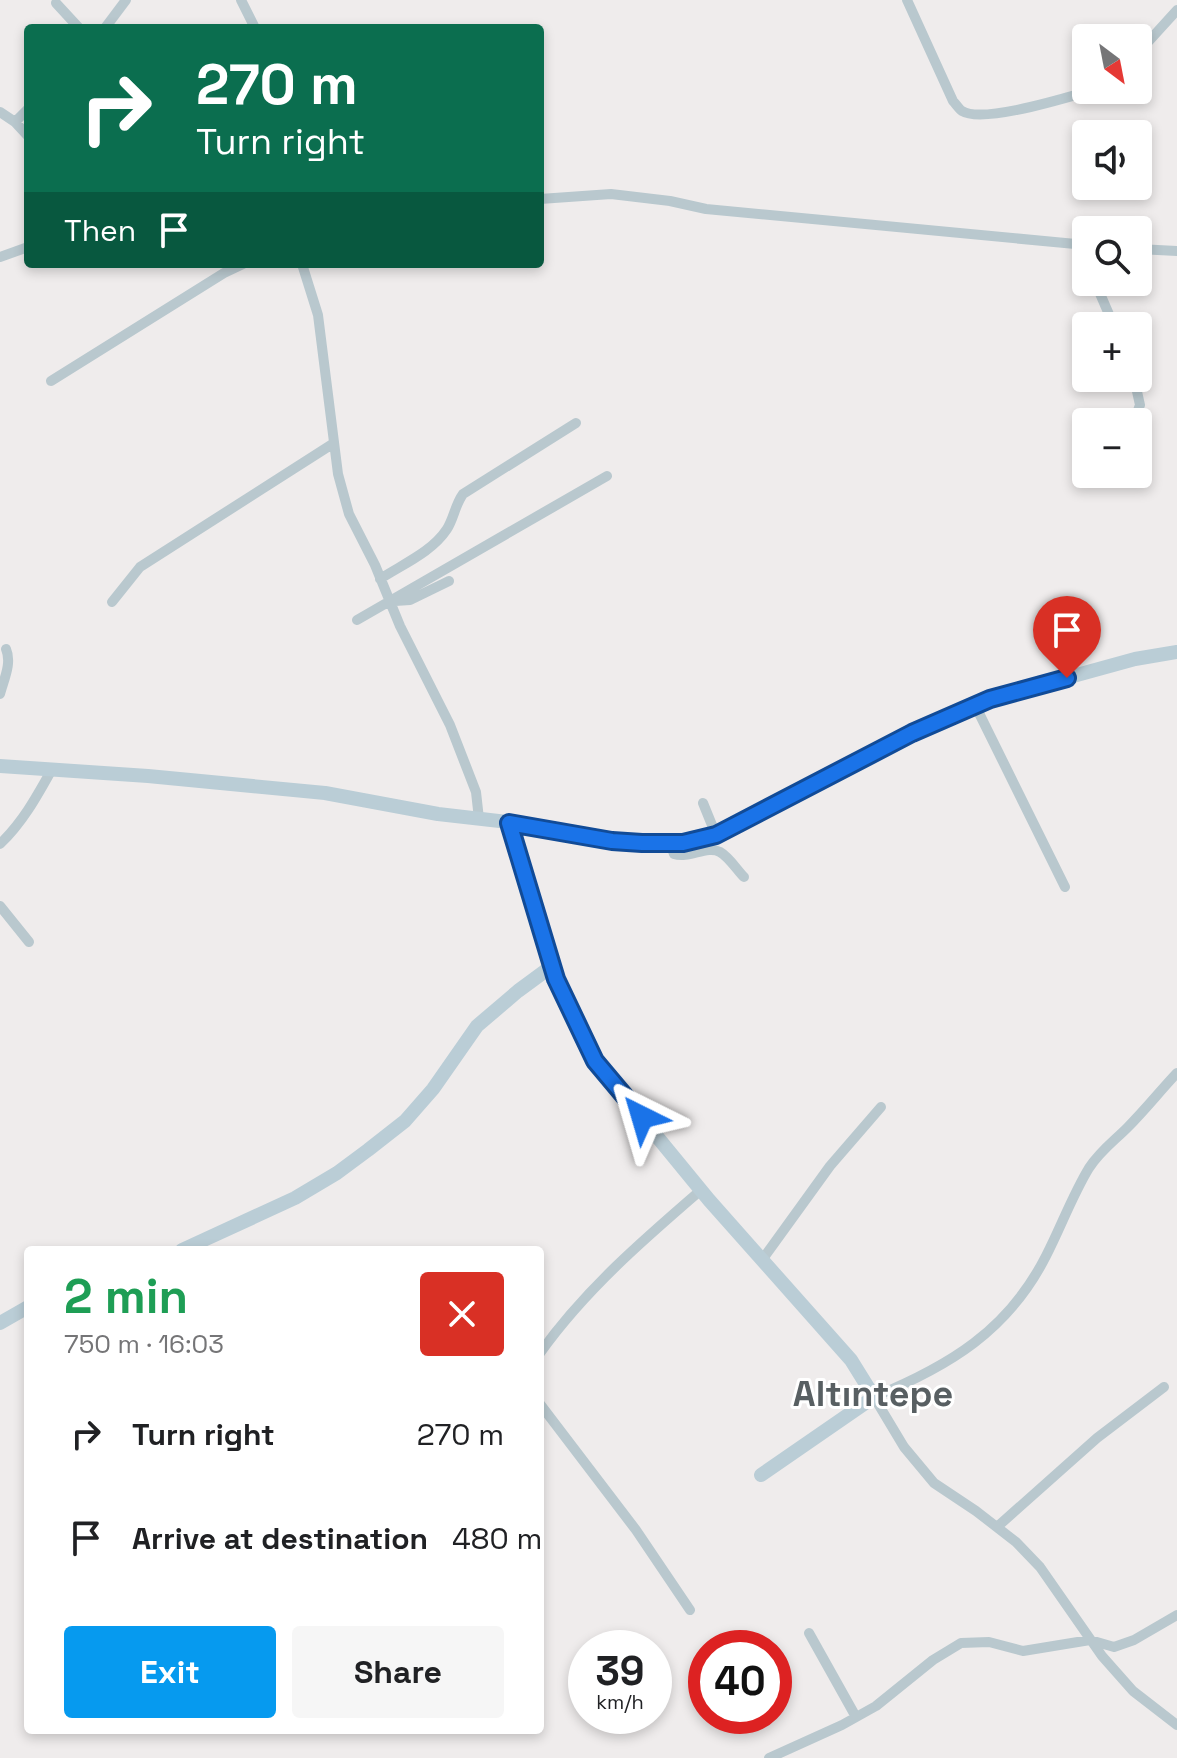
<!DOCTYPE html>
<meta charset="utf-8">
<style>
body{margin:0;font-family:"Space Grotesk",sans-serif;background:#f6f6f6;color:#202124;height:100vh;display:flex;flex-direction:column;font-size:30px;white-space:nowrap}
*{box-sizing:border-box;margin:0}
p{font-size:26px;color:#757577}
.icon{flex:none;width:44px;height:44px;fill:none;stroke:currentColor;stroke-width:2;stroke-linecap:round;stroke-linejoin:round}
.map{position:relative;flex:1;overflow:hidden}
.drawer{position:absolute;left:24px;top:1246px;width:520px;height:488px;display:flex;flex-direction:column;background:#fff;border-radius:8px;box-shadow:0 4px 12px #0003}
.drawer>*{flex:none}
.guide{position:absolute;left:24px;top:24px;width:520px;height:244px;border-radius:8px;box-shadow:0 4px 12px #0003;background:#0b6e4f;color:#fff;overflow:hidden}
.needle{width:52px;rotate:148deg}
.fabs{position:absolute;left:1072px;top:24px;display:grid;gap:16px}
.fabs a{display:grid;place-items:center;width:80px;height:80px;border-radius:8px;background:#fff;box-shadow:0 4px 12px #0003;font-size:40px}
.speed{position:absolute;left:568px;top:1630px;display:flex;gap:16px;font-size:40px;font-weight:700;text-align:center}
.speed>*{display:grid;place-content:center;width:104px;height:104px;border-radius:50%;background:#fff;box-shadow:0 4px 12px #0003;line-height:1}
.speed small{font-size:20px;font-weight:400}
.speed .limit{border:12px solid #d22;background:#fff;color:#111}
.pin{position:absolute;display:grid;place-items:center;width:68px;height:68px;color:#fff;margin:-82px -34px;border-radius:50% 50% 50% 0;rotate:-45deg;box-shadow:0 0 8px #0007}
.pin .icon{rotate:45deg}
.me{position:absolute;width:88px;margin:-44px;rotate:320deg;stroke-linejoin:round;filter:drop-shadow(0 0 6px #0008)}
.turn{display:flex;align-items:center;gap:28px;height:168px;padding:0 40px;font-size:36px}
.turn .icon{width:104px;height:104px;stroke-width:2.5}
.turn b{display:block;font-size:56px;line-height:68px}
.then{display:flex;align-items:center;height:76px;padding:0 40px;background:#0003;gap:16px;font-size:30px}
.round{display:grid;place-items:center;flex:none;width:84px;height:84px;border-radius:8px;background:#f6f6f6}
.overview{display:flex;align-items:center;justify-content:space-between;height:136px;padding:0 40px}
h1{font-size:48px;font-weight:700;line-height:60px;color:#1e9e55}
.button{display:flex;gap:16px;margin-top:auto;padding:16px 40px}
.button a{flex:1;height:92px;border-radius:8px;background:#069aef;color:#fff;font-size:32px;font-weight:700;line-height:92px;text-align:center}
.button a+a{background:#f6f6f6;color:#202124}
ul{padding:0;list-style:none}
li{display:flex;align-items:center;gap:24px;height:104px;padding:0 40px}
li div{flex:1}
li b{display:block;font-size:30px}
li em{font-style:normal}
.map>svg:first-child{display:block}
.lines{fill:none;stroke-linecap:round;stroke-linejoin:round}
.street{stroke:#b9c8ce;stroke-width:10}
.secondary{stroke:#bacdd6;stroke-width:14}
.route-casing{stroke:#114b97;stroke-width:20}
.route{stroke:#1a73e8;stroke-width:14}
.labels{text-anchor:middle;stroke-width:6;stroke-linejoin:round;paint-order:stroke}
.district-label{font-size:36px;font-weight:bold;fill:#585f62;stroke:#fff}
</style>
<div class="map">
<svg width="1177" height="1758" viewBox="0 0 1177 1758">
<rect width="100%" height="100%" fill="#efecec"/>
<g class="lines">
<path class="street" d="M 241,0 L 255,28
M 907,0 L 953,101 C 955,103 960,110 962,111 C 983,124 1068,97 1093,90
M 56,3 L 79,28
M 105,28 L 126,0
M 1138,53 L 1177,10
M 0,112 L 15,122 L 28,136
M 15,122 L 28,109
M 540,199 L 611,194 L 670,201 L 706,209 L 1086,245
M 1080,245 L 1086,260
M 1138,249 L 1177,251
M 0,257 L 28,247
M 302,264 L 318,315 L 338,474 L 349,514 L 375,565 L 400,626 L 450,725 L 476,792 L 479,819
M 1095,282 L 1114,326
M 51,381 L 224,273 L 243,264
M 1121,421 L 1137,413 L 1140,405 L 1134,378
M 380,579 C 403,564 432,552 447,529 C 454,518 455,505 463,494 L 576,423
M 395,601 L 410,600 L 449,581
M 112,602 L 140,567 L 334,443
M 357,620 L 607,476
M 0,694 C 4,679 12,663 6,649
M 975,705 L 1065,887
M 703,803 L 716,835
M 670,843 L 674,854 C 689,859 707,845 720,852 C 729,857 737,870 744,877
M 0,844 C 22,823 36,798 51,771
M 0,906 L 29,942
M 1177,1073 C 1160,1091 1145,1110 1127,1128 C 1114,1141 1100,1151 1089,1168 C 1072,1196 1061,1227 1046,1256 C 1008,1331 949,1366 874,1397 L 904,1447 L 934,1483 L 976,1511 L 1016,1542 L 1040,1567 L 1102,1656 L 1133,1691 L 1177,1725
M 762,1260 L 830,1166 L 881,1107
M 540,1353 C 585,1290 643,1240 701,1190
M 540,1404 L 636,1530 L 690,1610
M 997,1527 L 1097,1438 L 1164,1387
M 809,1633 L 856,1717
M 769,1758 L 842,1725 L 876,1706 L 933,1660 L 961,1643 L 989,1642 L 1023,1651 L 1090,1640 L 1114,1647 L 1134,1640 L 1177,1615"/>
<path class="secondary" d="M 0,766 L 148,776 L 325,793 L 438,814 L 526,824 L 612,841 L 683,843 L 716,835 L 744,822 L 912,733 L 990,699 L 1135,659 L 1177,652
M 509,823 L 556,979 L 595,1061 L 709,1200 L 851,1360 L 874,1397 L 761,1475
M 182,1250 L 295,1198 L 337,1173 L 368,1150 L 405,1121 L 433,1089 L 477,1026 L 518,991 L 552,966
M 0,1323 L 28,1307"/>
</g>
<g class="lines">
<g class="route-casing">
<path id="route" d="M 642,1117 L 595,1061 L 556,979 L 509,823 L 612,841 L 642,843 L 683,843 L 716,835 L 912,733 L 990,699 L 1067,678"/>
</g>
<use href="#route" class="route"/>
</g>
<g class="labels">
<g class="district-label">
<text x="873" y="1406">Altıntepe</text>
</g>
</g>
</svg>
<div class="fabs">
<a><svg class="needle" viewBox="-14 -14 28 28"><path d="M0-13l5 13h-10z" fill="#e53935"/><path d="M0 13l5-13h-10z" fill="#757577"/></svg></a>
<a><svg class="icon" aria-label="sound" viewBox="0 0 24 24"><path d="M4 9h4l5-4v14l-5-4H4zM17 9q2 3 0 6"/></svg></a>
<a><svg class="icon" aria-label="search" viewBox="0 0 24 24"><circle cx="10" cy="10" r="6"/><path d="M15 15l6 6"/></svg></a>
<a>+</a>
<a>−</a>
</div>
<div class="speed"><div>39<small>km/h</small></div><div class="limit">40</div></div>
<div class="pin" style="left:1067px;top:678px;background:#d93025"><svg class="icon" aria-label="arrive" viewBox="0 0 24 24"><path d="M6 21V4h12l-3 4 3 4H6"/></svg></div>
<svg class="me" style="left:642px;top:1117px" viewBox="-20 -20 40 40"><path d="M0-17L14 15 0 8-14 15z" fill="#1a73e8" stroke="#fff" stroke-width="4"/></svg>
<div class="guide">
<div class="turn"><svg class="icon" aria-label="right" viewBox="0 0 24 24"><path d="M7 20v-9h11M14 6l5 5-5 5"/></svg><div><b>270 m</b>Turn right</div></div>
<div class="then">Then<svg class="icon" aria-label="arrive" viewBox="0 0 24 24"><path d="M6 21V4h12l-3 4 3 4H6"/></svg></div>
</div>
<section class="drawer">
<div class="overview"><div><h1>2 min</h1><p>750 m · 16:03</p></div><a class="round" style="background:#d93025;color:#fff"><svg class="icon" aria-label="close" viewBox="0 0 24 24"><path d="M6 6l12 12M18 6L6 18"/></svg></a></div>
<ul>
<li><svg class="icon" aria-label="right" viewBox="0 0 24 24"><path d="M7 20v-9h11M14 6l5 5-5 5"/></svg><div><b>Turn right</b></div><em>270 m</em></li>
<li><svg class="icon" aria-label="arrive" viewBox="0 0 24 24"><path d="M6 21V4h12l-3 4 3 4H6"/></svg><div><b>Arrive at destination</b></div><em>480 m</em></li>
</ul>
<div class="button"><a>Exit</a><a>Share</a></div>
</section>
</div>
